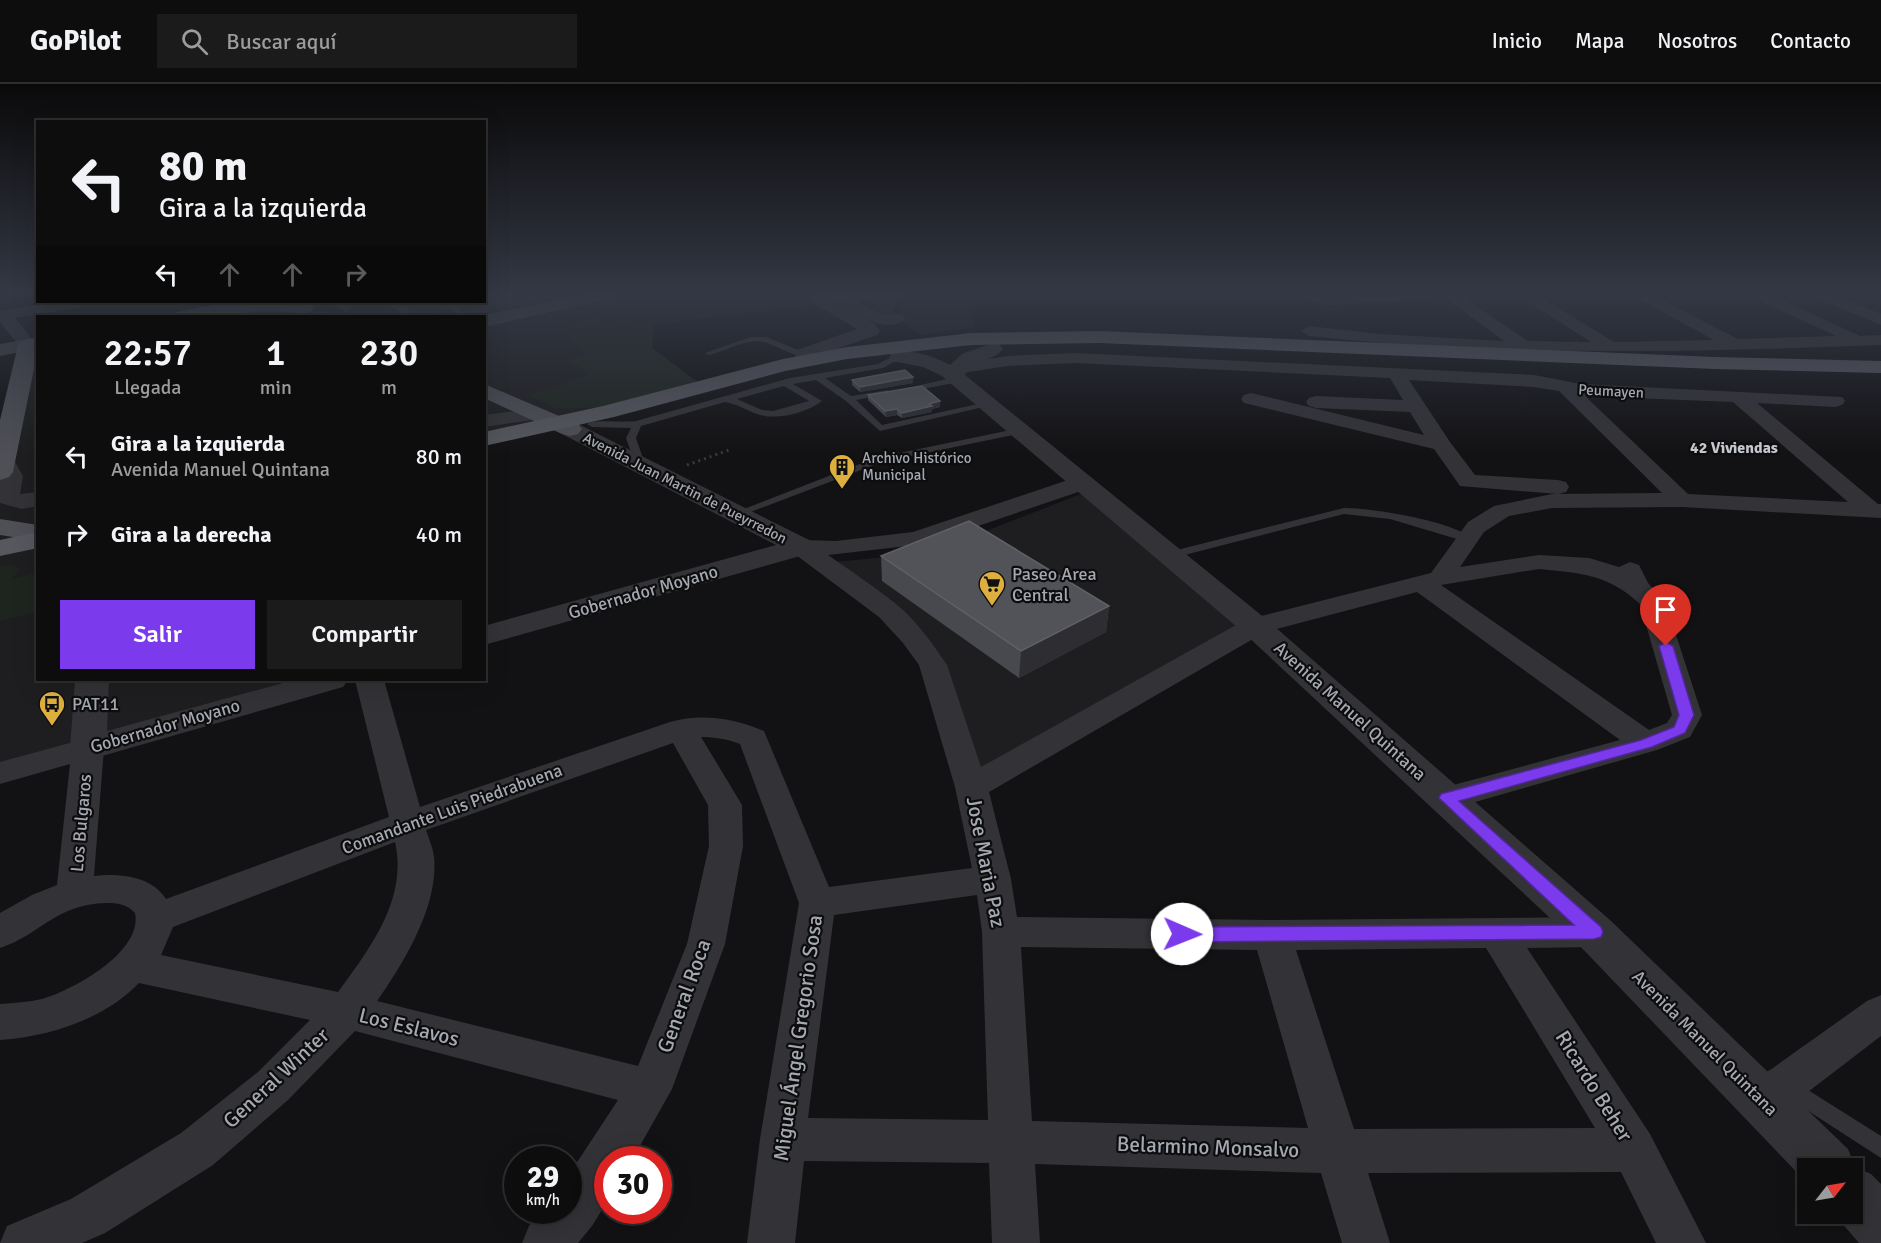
<!DOCTYPE html>
<html lang="es">
<meta charset="utf-8">
<style>
body{margin:0;font-family:Signika,sans-serif;background:#1c1b1c;color:#f1f3f6;height:100vh;display:flex;flex-direction:column;font-size:22px;white-space:nowrap}
*{box-sizing:border-box;margin:0}
p{font-size:20px;color:#9b9c9e}
.icon{flex:none;width:33px;height:33px;fill:none;stroke:currentColor;stroke-width:2;stroke-linecap:round;stroke-linejoin:round}
.map{position:relative;flex:1;overflow:hidden}
.side{position:absolute;left:36px;top:231px;width:450px;height:366px;display:flex;flex-direction:column;background:#0e0d0e;border-radius:0px;box-shadow:0 6px 24px #0002,0 0 0 2px #2e2d2e}
.side>*{flex:none}
.top-card{position:absolute;left:36px;top:36px;width:450px;height:183px;border-radius:0px;box-shadow:0 6px 24px #0002,0 0 0 2px #2e2d2e;background:#0e0d0e;color:#f1f3f6;overflow:hidden}
.needle{width:39px;rotate:59deg}
.buttons{position:absolute;left:1797px;top:1074px;display:grid;gap:12px}
.buttons a{display:grid;place-items:center;width:66px;height:66px;border-radius:0px;background:#0e0d0e;box-shadow:0 6px 24px #0002,0 0 0 2px #2e2d2e;font-size:30px}
.speed{position:absolute;left:504px;top:1062px;display:flex;gap:12px;font-size:30px;font-weight:700;text-align:center}
.speed>*{display:grid;place-content:center;width:78px;height:78px;border-radius:50%;background:#0e0d0e;box-shadow:0 6px 24px #0002,0 0 0 2px #2e2d2e;line-height:1}
.speed small{font-size:15px;font-weight:400}
.speed .limit{border:9px solid #d22;background:#fff;color:#111}
.pin{position:absolute;display:grid;place-items:center;width:51px;height:51px;color:#fff;margin:-62px -26px;border-radius:50% 50% 50% 0;rotate:-45deg;box-shadow:0 0 6px #0007}
.pin .icon{rotate:45deg}
.me{position:absolute;width:66px;margin:-33px;rotate:91deg;stroke-linejoin:round;filter:drop-shadow(0 0 4px #0008)}
.turn{display:flex;align-items:center;gap:21px;height:126px;padding:0 24px;font-size:27px}
.turn .icon{width:78px;height:78px;stroke-width:2.5}
.turn b{display:block;font-size:42px;line-height:51px}
.lanes{display:flex;align-items:center;height:57px;padding:0 24px;background:#0003;justify-content:center;gap:30px;direction:ltr}
.lanes .off{opacity:.35}
.eta{display:flex;justify-content:space-evenly;align-items:center;height:102px;text-align:center}
.eta b{font-size:36px;font-weight:600;line-height:42px}
.cta{display:flex;gap:12px;margin-top:auto;padding:12px 24px}
.cta a{flex:1;height:69px;border-radius:0px;background:#7c3aed;color:#fff;font-size:24px;font-weight:600;line-height:69px;text-align:center}
.cta a+a{background:#1c1b1c;color:#f1f3f6}
ul{padding:0;list-style:none}
li{display:flex;align-items:center;gap:18px;height:78px;padding:0 24px}
li div{flex:1}
li b{display:block;font-size:22px}
li em{font-style:normal}
header{display:flex;align-items:center;gap:36px;box-sizing:border-box;height:84px;padding:0 30px;background:#0e0d0e;border-bottom:2px solid #2e2d2e}
header strong{font-size:28px}
nav{display:flex;gap:33px;margin-inline-start:auto;font-size:21px}
.search{width:420px;height:54px;background:#1c1b1c;display:flex;align-items:center;gap:15px;box-sizing:border-box;padding:0 21px;border-radius:0px;color:#9b9c9e;font-size:22px}
.map>svg:first-child{display:block}
.built{fill:#1e1e20}
.green{fill:#1e251f}
.lines{fill:none;stroke-linecap:round;stroke-linejoin:round}
.path{stroke:#393a3e;stroke-width:3;stroke-dasharray:2 4;stroke-linecap:butt}
.service{fill:#333337;fill-rule:evenodd}
.minor{fill:#333337;fill-rule:evenodd}
.tertiary{fill:#333337;fill-rule:evenodd}
.secondary{fill:#414247;fill-rule:evenodd}
.primary{fill:#4f5056;fill-rule:evenodd}
.trunk{fill:#57585f;fill-rule:evenodd}
.wall{fill:#48494e}
.shaded-wall{fill:#2e2e32}
.building{fill:#525358;stroke:#5f6166;stroke-width:1.5}
.route{fill:#7c3aed;stroke:#51269a;stroke-width:1.5}
.labels{text-anchor:middle;stroke-width:4.5;stroke-linejoin:round;paint-order:stroke}
.far-street-label{font-size:15px;fill:#a4a8b2;stroke:#0d0d0e}
.far-poi-label{font-size:15px;fill:#a4a8b2;stroke:#0d0d0e;text-anchor:start}
.far-neighbourhood-label{font-size:16px;font-weight:bold;fill:#c5c7ce;stroke:#0d0d0e}
.poi-label{font-size:18px;fill:#a4a8b2;stroke:#0d0d0e;text-anchor:start}
.street-label{font-size:18px;fill:#a4a8b2;stroke:#0d0d0e}
.near-street-label{font-size:21px;fill:#a4a8b2;stroke:#0d0d0e}
</style>
<header>
<strong>GoPilot</strong>
<div class="search"><svg class="icon" aria-label="search" viewBox="0 0 24 24"><circle cx="10" cy="10" r="6"/><path d="M15 15l6 6"/></svg>Buscar aquí</div>
<nav><a>Inicio</a><a>Mapa</a><a>Nosotros</a><a>Contacto</a></nav>
</header>
<div class="map">
<svg width="1881" height="1159" viewBox="0 0 1881 1159">
<rect width="100%" height="100%" fill="#121113"/>
<path class="built" d="M 485,210 L 583,210 L 480,232 L 360,232 L 337,225 L 326,218 L 484,218 Z
M 608,210 L 816,210 L 821,216 L 808,221 L 654,241 L 652,264 L 703,302 L 485,355 L 484,237 Z
M 904,210 L 964,210 L 975,243 L 921,251 L 897,234 Z
M 256,218 L 299,218 L 305,223 L 326,232 L 184,232 Z
M 37,259 L 38,596 L 331,596 L 0,689 L 0,339 Z
M 1091,406 L 1255,542 L 971,703 L 933,581 L 823,479 L 930,469 Z"/>
<path class="green" d="M 897,215 L 892,229 L 885,232 L 871,227 L 875,221 L 863,216 Z
M 595,235 L 614,246 L 653,241 L 652,264 L 699,299 L 614,323 L 556,325 L 529,311 L 589,291 L 580,283 L 565,278 L 586,270 L 574,259 L 567,247 L 580,238 Z
M 12,481 L 20,484 L 12,495 L 37,489 L 37,528 L 0,537 L 0,482 Z"/>
<g class="lines">
<path class="path" d="M 687,381 L 732,365"/>
<path class="service" d="M 751,253 L 766,253 L 808,270 C 798,276 776,261 764,258 C 747,254 725,267 709,271 L 705,269 Z
M 896,271 L 903,273 L 883,284 L 825,294 L 851,312 L 888,306 L 888,310 L 856,316 L 882,341 L 987,318 L 992,321 L 880,347 L 846,317 L 816,296 L 793,300 L 822,317 C 806,329 776,337 757,330 C 746,326 737,320 725,318 L 641,342 L 636,354 L 646,383 L 641,386 L 636,383 L 626,354 L 631,344 L 592,343 L 587,340 C 595,335 624,339 636,337 L 790,294 L 878,280 ZM 784,302 L 809,317 L 773,327 L 762,326 L 737,315 Z
M 956,293 L 960,296 L 959,298 L 907,308 L 903,305 Z
M 1020,344 L 1025,347 L 1023,349 L 882,378 L 740,432 L 736,433 L 731,430 L 875,374 Z
M 1344,424 C 1372,424 1453,437 1473,455 L 1467,458 L 1390,435 L 1344,430 L 1169,475 L 1163,471 L 1165,469 Z
M 1789,994 L 1881,1052 L 1881,1074 L 1782,1010 L 1779,1003 L 1782,996 Z"/>
<path class="minor" d="M 835,210 C 856,210 861,221 878,229 C 887,233 898,225 905,234 C 888,254 851,225 836,215 L 833,212 Z
M 1297,210 L 1437,210 L 1429,215 L 1328,221 L 1300,213 Z
M 1440,210 L 1458,210 L 1528,257 L 1591,258 L 1516,210 L 1535,210 L 1614,258 L 1714,256 L 1635,213 L 1632,210 L 1651,210 L 1738,255 L 1836,252 L 1752,213 L 1749,210 L 1769,210 L 1860,252 L 1881,251 L 1881,261 C 1690,268 1500,273 1309,252 L 1301,247 L 1309,242 L 1380,250 L 1504,257 Z
M 1812,210 L 1833,210 L 1881,230 L 1881,241 L 1815,213 Z
M 57,218 L 90,218 L 82,223 L 15,234 L 37,261 L 34,265 L 22,265 L 0,238 L 0,227 Z
M 324,227 L 332,232 L 314,232 L 316,229 Z
M 1076,269 L 1534,291 L 1581,300 L 1842,313 L 1845,317 L 1842,321 L 1835,323 L 1757,319 L 1878,420 L 1881,420 L 1881,434 L 1682,423 L 1552,424 L 1509,432 L 1484,448 L 1460,483 L 1539,471 L 1589,474 L 1619,483 L 1630,478 L 1639,481 L 1648,499 L 1665,517 L 1702,631 L 1690,653 L 1657,666 L 1447,726 L 1435,722 L 1430,714 L 1435,706 L 1620,656 L 1417,508 L 1265,548 L 989,708 L 1011,795 L 1017,833 L 1272,836 L 1594,833 L 1607,837 L 1613,848 L 1607,859 L 1594,863 L 1527,864 L 1650,1050 L 1706,1159 L 1656,1159 L 1621,1088 L 1368,1089 L 1390,1159 L 1342,1159 L 1321,1089 L 1035,1080 L 1040,1159 L 992,1159 L 989,1079 L 804,1077 L 795,1159 L 747,1159 L 760,1055 L 799,819 L 740,660 C 727,655 715,653 701,653 L 742,721 L 743,762 L 725,860 L 672,1005 L 632,1076 L 608,1076 L 608,1116 L 592,1142 L 578,1159 L 522,1159 L 529,1142 L 542,1126 L 568,1126 L 568,1092 L 618,1016 L 355,947 L 288,1016 L 213,1081 L 105,1149 L 82,1159 L 0,1159 L 7,1142 L 71,1115 L 181,1049 L 258,988 L 310,936 L 139,899 C 105,935 48,953 0,956 L 0,920 C 14,919 28,918 42,915 C 73,906 143,868 135,829 C 127,820 118,819 106,819 C 56,820 40,851 0,864 L 0,829 L 32,811 L 57,801 L 70,680 L 0,700 L 0,678 L 88,654 L 99,657 L 104,664 L 94,792 C 118,789 152,792 166,815 L 389,733 L 355,596 L 384,596 L 420,723 L 670,638 C 702,629 733,634 764,647 L 829,803 L 972,784 L 955,703 L 919,581 L 903,559 L 879,533 L 792,468 L 789,463 L 792,458 L 801,456 L 836,457 L 913,448 L 1074,394 L 1082,392 L 1090,394 L 1093,399 L 1090,404 L 925,460 L 828,471 C 851,487 875,503 896,520 C 917,537 932,559 947,581 L 981,683 L 1245,536 L 1431,489 L 1468,438 L 1494,422 L 1552,410 L 1662,409 L 1559,307 L 1534,303 L 1409,296 L 1450,358 L 1475,391 L 1558,396 L 1566,398 L 1569,403 L 1566,408 L 1558,410 L 1460,402 L 1434,365 L 1244,319 L 1241,315 L 1244,311 L 1251,309 L 1424,351 L 1410,328 L 1316,324 L 1309,322 L 1306,318 L 1309,314 L 1316,312 L 1403,316 L 1390,294 L 1076,279 L 1007,282 L 956,290 L 950,289 L 947,285 L 950,281 L 956,280 L 1007,272 ZM 1585,312 L 1733,318 L 1848,418 L 1688,410 ZM 1539,485 C 1580,489 1608,490 1640,520 L 1672,631 L 1667,639 L 1649,646 L 1441,501 ZM 673,659 L 708,721 L 709,762 L 687,860 L 638,982 L 377,917 C 404,879 439,821 434,773 C 433,764 429,755 426,746 ZM 395,758 C 408,815 370,864 338,908 L 161,871 L 173,843 ZM 977,811 L 982,848 L 988,1036 L 808,1034 L 834,831 ZM 1021,863 L 1257,866 L 1308,1044 L 1032,1037 ZM 1486,864 L 1595,1044 L 1354,1045 L 1296,866 Z
M 539,324 L 546,326 L 549,330 L 546,334 L 484,343 L 484,331 Z
M 0,370 L 11,371 L 23,392 L 20,410 L 38,408 L 38,422 L 22,425 L 0,419 Z
M 1881,911 L 1881,952 L 1800,1014 L 1758,1032 L 1743,1026 L 1736,1012 L 1743,998 L 1770,986 L 1867,917 Z"/>
<path class="tertiary" d="M 807,210 L 825,210 L 874,239 L 880,247 L 877,251 L 811,274 L 797,274 L 794,270 L 797,266 L 857,245 L 815,220 Z
M 993,259 L 1000,261 L 1003,265 C 994,278 973,274 965,291 L 1266,535 L 1610,836 L 1848,1065 L 1855,1083 L 1871,1090 L 1881,1100 L 1881,1159 L 1859,1159 L 1834,1130 L 1852,1130 L 1852,1084 L 1808,1084 L 1808,1100 L 1578,860 L 1244,549 L 942,292 L 923,283 L 892,277 L 889,273 L 892,269 C 910,264 934,272 950,281 L 962,270 Z
M 570,338 L 578,340 L 811,457 L 815,463 L 811,469 L 484,561 L 484,542 L 776,461 L 562,350 L 558,345 L 562,340 Z
M 75,596 L 109,596 L 107,647 L 294,596 L 348,596 L 343,603 L 88,676 L 75,673 L 70,664 Z"/>
<path class="secondary" d="M 584,210 L 617,210 L 614,214 L 608,215 L 484,243 L 484,232 L 479,232 Z
M 814,210 L 906,210 L 903,214 L 897,215 L 841,217 L 817,214 Z
M 28,255 L 35,257 L 38,260 L 35,265 L 0,272 L 0,260 Z"/>
<path class="primary" d="M 230,218 L 305,218 L 312,219 L 314,223 L 312,227 L 305,229 L 263,227 L 210,232 L 175,232 L 177,228 Z
M 38,253 L 38,265 L 13,388 L 9,393 L 0,396 L 0,336 L 18,261 L 21,257 Z
M 484,300 L 578,340 L 582,345 L 578,350 L 570,352 L 562,350 L 484,314 Z
M 0,435 L 38,441 L 38,457 L 0,451 Z"/>
<path class="trunk" d="M 1099,247 L 1715,273 L 1881,277 L 1881,289 L 1715,285 L 1099,259 L 971,261 L 847,275 L 785,287 L 614,333 L 484,362 L 484,348 L 603,322 L 783,275 L 847,263 L 971,249 Z
M 38,448 L 38,464 L 0,472 L 0,456 Z"/>
</g>
<path class="wall" d="M 331,218 L 350,218 L 352,222 L 346,228 Z
M 383,218 L 484,218 L 468,232 L 461,232 L 451,225 L 420,232 L 408,232 Z
M 913,293 L 913,299 L 860,308 L 852,301 L 852,296 Z
M 868,311 L 940,323 L 932,325 L 932,328 L 902,334 L 897,331 L 886,333 L 868,316 Z
M 881,472 L 1109,522 L 1106,548 L 1019,594 L 882,497 Z"/>
<path class="shaded-wall" d="M 495,210 L 574,210 L 468,232 L 462,232 L 458,218 L 484,218 L 484,212 Z
M 343,218 L 350,218 L 352,222 L 346,228 Z
M 406,218 L 449,218 L 451,225 L 420,232 L 410,232 Z
M 913,293 L 913,299 L 860,308 L 860,303 Z
M 940,317 L 940,323 L 932,325 L 932,328 L 902,334 L 902,329 L 929,320 Z
M 897,325 L 897,331 L 886,333 L 885,327 Z
M 1109,522 L 1106,548 L 1019,594 L 1021,567 Z"/>
<path class="building" d="M 484,210 L 495,210 L 484,212 Z
M 905,286 L 913,293 L 860,303 L 852,296 Z
M 922,302 L 940,317 L 929,320 L 932,322 L 902,329 L 897,325 L 885,327 L 868,311 Z
M 969,437 L 1109,522 L 1021,567 L 881,472 Z"/>
<linearGradient id="sky" x2="0" y2="1"><stop stop-color="#0a090a"/><stop offset="0.56" stop-color="#333844"/><stop offset="1" stop-color="#333844" stop-opacity="0"/></linearGradient>
<rect width="1881" height="372" fill="url(#sky)"/>
<path class="route" d="M 1666,558 L 1673,562 L 1694,631 L 1685,649 L 1652,663 L 1459,717 L 1601,843 L 1603,848 L 1601,853 L 1594,855 L 1182,858 L 1175,856 L 1173,850 L 1175,845 L 1182,843 L 1574,841 L 1439,714 L 1441,710 L 1641,656 L 1674,643 L 1679,631 L 1659,562 Z"/>
<defs>
<g id="building-pin" transform="scale(1.35)"><path d="M0 17L-7.5 6A9.5 9.5 0 1 1 7.5 6Z" fill="#ddaf3f" stroke="#0d0d0e"/><path d="M-4-6H4V6H1V3H-1V6H-4ZM-2.5-4.3h1.7v1.8h-1.7ZM.8-4.3h1.7v1.8H.8ZM-2.5-1h1.7V.8h-1.7ZM.8-1h1.7V.8H.8Z" fill="#111"/></g>
<g id="supermarket-pin" transform="scale(1.35)"><path d="M0 17L-7.5 6A9.5 9.5 0 1 1 7.5 6Z" fill="#ddaf3f" stroke="#0d0d0e"/><path d="M-6-5.5h2.5l.6 2H6L4.5 2H-2.5L-4.4-4H-6ZM-1.5 3.2a1.3 1.3 0 1 0 .1 0ZM3 3.2a1.3 1.3 0 1 0 .1 0Z" fill="#111"/></g>
<g id="bus-pin" transform="scale(1.35)"><path d="M0 17L-7.5 6A9.5 9.5 0 1 1 7.5 6Z" fill="#ddaf3f" stroke="#0d0d0e"/><path d="M-5-6H5V4H4V6H2V4H-2V6H-4V4H-5ZM-3.5-4V0h7V-4ZM-3.5 1.2v1.5H-2V1.2ZM2 1.2v1.5H3.5V1.2Z" fill="#111"/></g>
</defs>
<g fill-rule="evenodd">
<use href="#building-pin" x="842" y="383"/>
<use href="#supermarket-pin" x="992" y="500"/>
<use href="#bus-pin" x="52" y="620"/>
</g>
<g class="labels">
<g class="far-street-label">
<text transform="translate(1611 307) rotate(3)" y="5">Peumayen</text>
<text transform="translate(685 404) rotate(27)" y="5">Avenida Juan Martin de Pueyrredon</text>
</g>
<g class="far-poi-label">
<text x="862" y="379">Archivo Histórico<tspan x="862" dy="17">Municipal</tspan></text>
</g>
<g class="far-neighbourhood-label">
<text x="1734" y="369">42 Viviendas</text>
</g>
<g class="poi-label">
<text x="1012" y="496">Paseo Area<tspan x="1012" dy="21">Central</tspan></text>
<text x="72" y="626">PAT11</text>
</g>
<g class="street-label">
<text transform="translate(643 508) rotate(-16)" y="6">Gobernador Moyano</text>
<text transform="translate(1350 627) rotate(42)" y="6">Avenida Manuel Quintana</text>
<text transform="translate(165 642) rotate(-16)" y="6">Gobernador Moyano</text>
<text transform="translate(452 725) rotate(-20)" y="6">Comandante Luis Piedrabuena</text>
<text transform="translate(81 739) rotate(-85)" y="6">Los Bulgaros</text>
<text transform="translate(1705 959) rotate(45)" y="6">Avenida Manuel Quintana</text>
</g>
<g class="near-street-label">
<text transform="translate(986 778) rotate(79)" y="7">Jose Maria Paz</text>
<text transform="translate(684 912) rotate(-70)" y="7">General Roca</text>
<text transform="translate(409 943) rotate(14)" y="7">Los Eslavos</text>
<text transform="translate(798 954) rotate(-82)" y="7">Miguel Ángel Gregorio Sosa</text>
<text transform="translate(276 994) rotate(-43)" y="7">General Winter</text>
<text transform="translate(1594 1002) rotate(58)" y="7">Ricardo Beher</text>
<text transform="translate(1208 1063) rotate(2)" y="7">Belarmino Monsalvo</text>
</g>
</g>
</svg>
<div class="buttons">
<a><svg class="needle" viewBox="-14 -14 28 28"><path d="M0-13l5 13h-10z" fill="#e53935"/><path d="M0 13l5-13h-10z" fill="#9b9c9e"/></svg></a>
</div>
<div class="speed"><div>29<small>km/h</small></div><div class="limit">30</div></div>
<div class="pin" style="left:1666px;top:562px;background:#d93025"><svg class="icon" aria-label="arrive" viewBox="0 0 24 24"><path d="M6 21V4h12l-3 4 3 4H6"/></svg></div>
<svg class="me" style="left:1182px;top:850px" viewBox="-20 -20 40 40"><circle r="19" fill="#fff"/><path d="M0-13L10 11 0 6-10 11z" fill="#7c3aed"/></svg>
<div class="top-card">
<div class="turn"><svg class="icon" aria-label="left" viewBox="0 0 24 24"><path d="M17 20v-9H6M10 6l-5 5 5 5"/></svg><div><b>80 m</b>Gira a la izquierda</div></div>
<div class="lanes"><svg class="icon" aria-label="left" viewBox="0 0 24 24"><path d="M17 20v-9H6M10 6l-5 5 5 5"/></svg><svg class="icon off" aria-label="ahead" viewBox="0 0 24 24"><path d="M12 20V5M6 11l6-6 6 6"/></svg><svg class="icon off" aria-label="ahead" viewBox="0 0 24 24"><path d="M12 20V5M6 11l6-6 6 6"/></svg><svg class="icon off" aria-label="right" viewBox="0 0 24 24"><path d="M7 20v-9h11M14 6l5 5-5 5"/></svg></div>
</div>
<section class="side">
<div class="eta">
<div><b>22:57</b><p>Llegada</p></div>
<div><b>1</b><p>min</p></div>
<div><b>230</b><p>m</p></div>
</div>
<ul>
<li><svg class="icon" aria-label="left" viewBox="0 0 24 24"><path d="M17 20v-9H6M10 6l-5 5 5 5"/></svg><div><b>Gira a la izquierda</b><p>Avenida Manuel Quintana</p></div><em>80 m</em></li>
<li><svg class="icon" aria-label="right" viewBox="0 0 24 24"><path d="M7 20v-9h11M14 6l5 5-5 5"/></svg><div><b>Gira a la derecha</b></div><em>40 m</em></li>
</ul>
<div class="cta"><a>Salir</a><a>Compartir</a></div>
</section>
</div>
